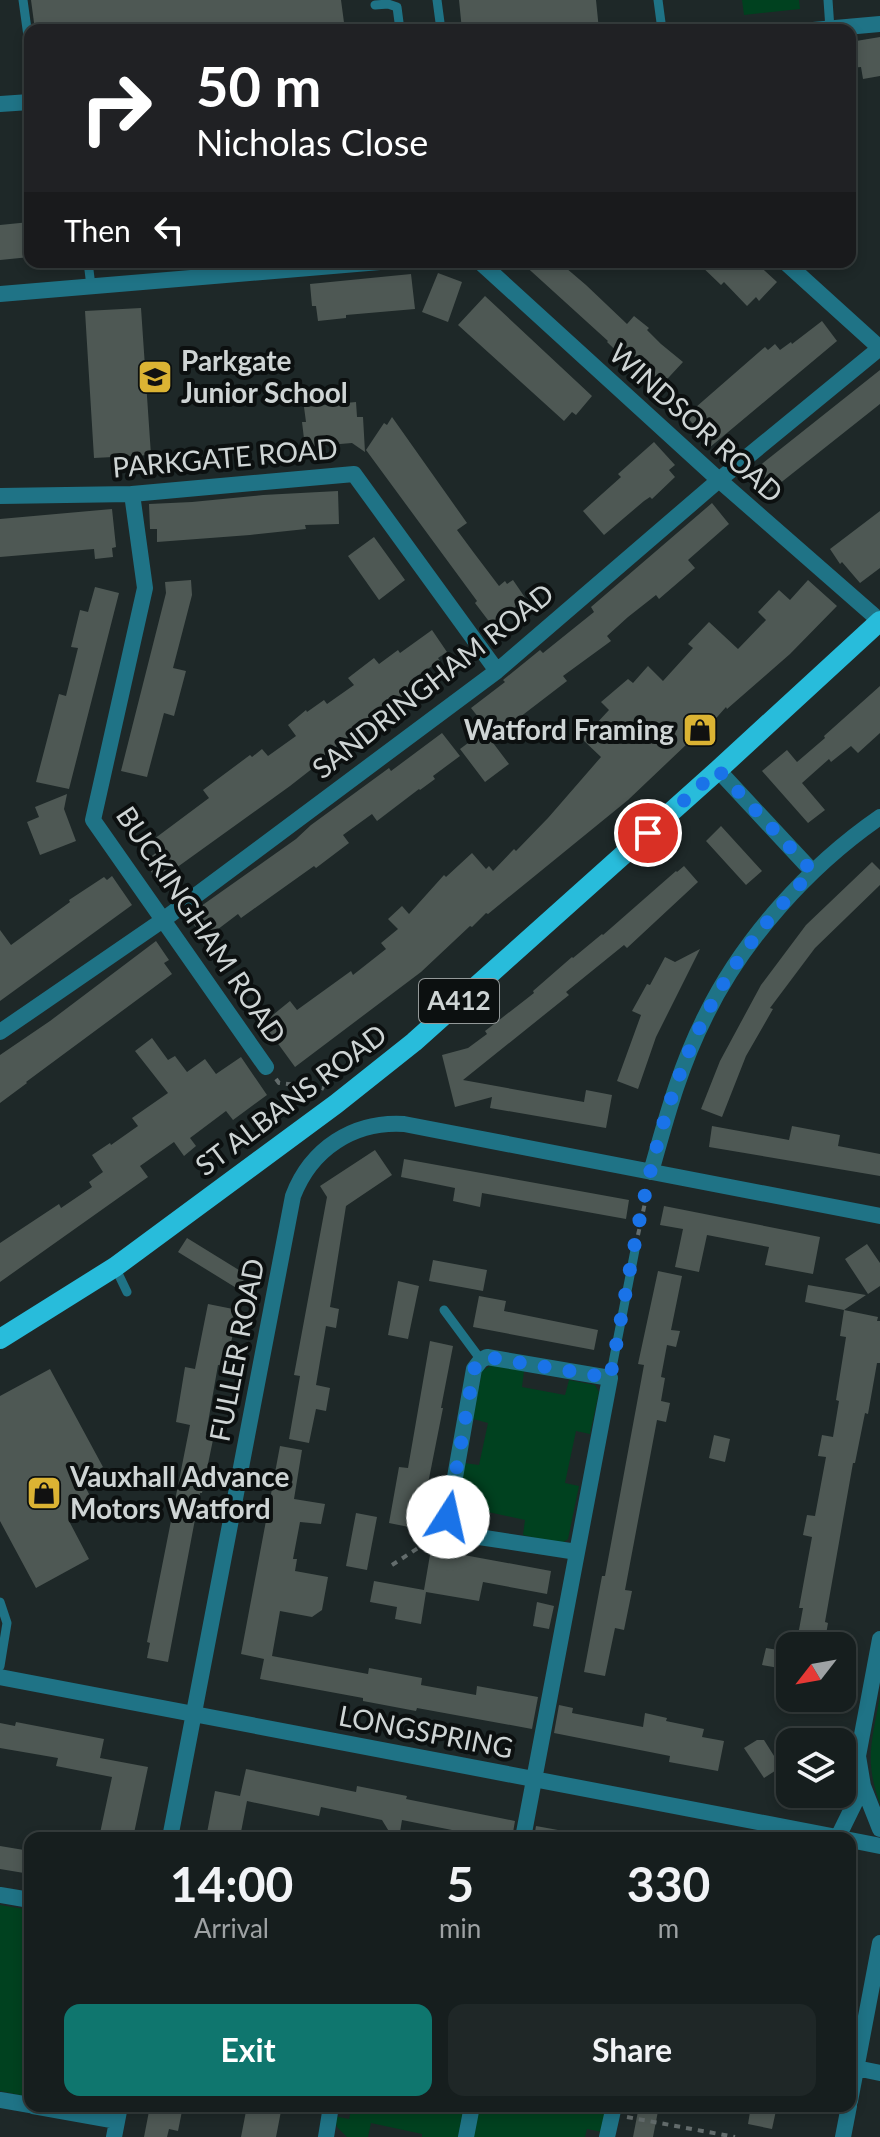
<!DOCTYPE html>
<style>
body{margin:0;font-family:Lato,sans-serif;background:#1f2727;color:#f1f3f6;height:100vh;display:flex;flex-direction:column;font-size:30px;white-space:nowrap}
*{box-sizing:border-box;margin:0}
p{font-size:26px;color:#9ea2a4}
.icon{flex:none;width:44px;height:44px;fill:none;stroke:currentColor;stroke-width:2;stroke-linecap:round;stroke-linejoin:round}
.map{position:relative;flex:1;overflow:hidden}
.details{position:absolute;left:24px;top:1832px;width:832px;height:280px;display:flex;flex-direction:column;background:#161e1e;border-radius:16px;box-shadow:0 4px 12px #0003,0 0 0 2px #353c3c}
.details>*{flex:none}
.guide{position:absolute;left:24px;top:24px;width:832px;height:244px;border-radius:16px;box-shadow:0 4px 12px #0003,0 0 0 2px #353c3c;background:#202124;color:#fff;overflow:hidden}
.needle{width:52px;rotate:239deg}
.fabs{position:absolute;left:776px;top:1632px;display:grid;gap:16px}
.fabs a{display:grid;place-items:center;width:80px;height:80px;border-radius:16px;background:#161e1e;box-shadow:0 4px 12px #0003,0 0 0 2px #353c3c;font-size:40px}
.pin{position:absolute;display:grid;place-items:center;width:68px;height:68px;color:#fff;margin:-34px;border:4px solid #fff;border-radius:50%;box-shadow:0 2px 8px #0007}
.me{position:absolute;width:88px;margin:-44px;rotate:10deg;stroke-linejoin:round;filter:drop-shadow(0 0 6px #0008)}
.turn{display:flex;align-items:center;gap:28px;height:168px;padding:0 40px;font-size:36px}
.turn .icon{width:104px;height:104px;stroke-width:2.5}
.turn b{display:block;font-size:56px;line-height:68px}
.then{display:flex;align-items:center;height:76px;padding:0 40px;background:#0003;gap:16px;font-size:30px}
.eta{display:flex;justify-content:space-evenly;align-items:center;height:136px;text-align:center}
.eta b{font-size:48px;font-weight:700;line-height:56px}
.action{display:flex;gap:16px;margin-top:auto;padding:16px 40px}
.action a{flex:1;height:92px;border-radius:16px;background:#0f766e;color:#fff;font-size:32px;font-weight:700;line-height:92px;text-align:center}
.action a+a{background:#1f2727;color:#f1f3f6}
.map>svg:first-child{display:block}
.green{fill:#00411f}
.building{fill:#4e5854}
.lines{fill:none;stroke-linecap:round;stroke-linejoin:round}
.path{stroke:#636c6c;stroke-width:4;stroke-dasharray:6 6;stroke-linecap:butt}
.lane{stroke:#1f7386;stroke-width:9}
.street{stroke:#1f7386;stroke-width:16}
.primary{stroke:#28bcdb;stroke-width:20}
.route{stroke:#1a73e8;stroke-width:14;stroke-dasharray:0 25.2}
.labels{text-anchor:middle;stroke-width:8;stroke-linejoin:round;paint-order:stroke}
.shield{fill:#0c1010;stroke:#949999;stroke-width:2}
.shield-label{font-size:26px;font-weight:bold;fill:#ced4d4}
.poi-label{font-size:28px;font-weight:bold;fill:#ced4d4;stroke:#0c1010;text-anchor:start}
.street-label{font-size:28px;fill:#ced4d4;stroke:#0c1010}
</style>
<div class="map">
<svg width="880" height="2137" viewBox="0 0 880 2137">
<rect width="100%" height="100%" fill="#1e2828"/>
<path class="green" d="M 742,0 L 799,0 L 800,9 L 744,15 Z
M 492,1365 L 524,1371 L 522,1387 L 565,1395 L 569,1380 L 595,1385 L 599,1392 L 590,1434 L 576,1431 L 565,1483 L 579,1486 L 568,1539 L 561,1544 L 523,1535 L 525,1520 L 488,1512 L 485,1527 L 459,1521 L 453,1513 L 464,1463 L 479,1465 L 488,1423 L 473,1419 L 482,1371 Z
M 880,1696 L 880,1804 C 864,1760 872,1741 880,1696 Z
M 0,1905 L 30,1910 L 30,2097 L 0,2091 Z
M 352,2106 L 464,2106 L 458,2137 L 422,2137 L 422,2134 L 371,2123 L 368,2137 L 347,2137 L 337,2127 L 334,2116 L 349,2119 Z
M 478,2106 L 590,2106 L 607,2109 L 602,2132 L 587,2129 L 585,2137 L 473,2137 Z"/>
<path class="building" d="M 31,0 L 341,0 L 345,30 L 128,30 L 128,24 L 87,28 L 87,30 L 35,30 Z
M 459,0 L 596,0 L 599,30 L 462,30 Z
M 880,37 L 880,76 L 863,79 L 861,67 L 850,68 L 850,42 Z
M 30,222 L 30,257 L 0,260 L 0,225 Z
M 521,262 L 559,262 L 586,285 L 627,324 L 634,316 L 649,328 L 647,330 L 661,344 L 683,362 L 657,390 L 607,342 L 608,341 Z
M 697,262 L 755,262 L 777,282 L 759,301 L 756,297 L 747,306 L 724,282 L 721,285 Z
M 438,273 L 462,282 L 448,322 L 422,312 Z
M 411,274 L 415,309 L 346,315 L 346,318 L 318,321 L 316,306 L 312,306 L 310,284 Z
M 485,296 L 592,396 L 576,415 L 572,412 L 564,421 L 458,325 Z
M 141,308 L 151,455 L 94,458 L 85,311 Z
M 822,321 L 837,341 L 709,448 L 693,429 L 695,427 L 689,419 L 691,417 L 688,414 L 765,347 L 768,350 L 775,344 L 780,350 L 791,342 L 792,344 Z
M 880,370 L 880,404 L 769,492 L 753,471 Z
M 356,402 L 357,417 L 363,417 L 365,452 L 352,443 L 305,447 L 302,422 L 306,422 L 304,407 Z
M 392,417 L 467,523 L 457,530 L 474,553 L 499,586 L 505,581 L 507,584 L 513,580 L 526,599 L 513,609 L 515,612 L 494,628 L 475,603 L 477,601 L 366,450 L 384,423 L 387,425 Z
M 654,442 L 675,465 L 669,470 L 675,477 L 652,499 L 650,497 L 644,501 L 604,535 L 583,511 L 621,477 L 618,474 Z
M 338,491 L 339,524 L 305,525 L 306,529 L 250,535 L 157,542 L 157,529 L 150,529 L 149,504 L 192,502 L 263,495 Z
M 712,503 L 729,524 L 688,560 L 695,568 L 659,599 L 656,595 L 628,617 L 607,636 L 611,641 L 563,676 L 567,681 L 494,737 L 471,708 L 505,682 L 503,680 L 540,650 L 543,653 L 594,612 L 591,607 Z
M 112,509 L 116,547 L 112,548 L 113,557 L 95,559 L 94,549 L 0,557 L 0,519 Z
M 880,511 L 880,568 L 860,583 L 842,562 L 840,564 L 830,549 Z
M 374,537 L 405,580 L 379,600 L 348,556 Z
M 191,580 L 192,595 L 173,668 L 186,671 L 174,716 L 164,713 L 147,777 L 121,771 L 166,593 L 165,582 Z
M 808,580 L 837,606 L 790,654 L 727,709 L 726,707 L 710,725 L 708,724 L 628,800 L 488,914 L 486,913 L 472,927 L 470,926 L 421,972 L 295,1067 L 263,1023 L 290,1001 L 297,1010 L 351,971 L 353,975 L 386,949 L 381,943 L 398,929 L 388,919 L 402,906 L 409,914 L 444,875 L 446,877 L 472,853 L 486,869 L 489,866 L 493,871 L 514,849 L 516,851 L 548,818 L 601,757 L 582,739 L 609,710 L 601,702 L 628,679 L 633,683 L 648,666 L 663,681 L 693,648 L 688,644 L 709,622 L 738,649 L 766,620 L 758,612 L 779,590 L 790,600 Z
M 95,587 L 119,593 L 69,789 L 36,782 L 59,694 L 66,696 L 78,648 L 71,647 L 80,610 L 88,612 Z
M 432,630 L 447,652 L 438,658 L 440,661 L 417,676 L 423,684 L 374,718 L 320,759 L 322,761 L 290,786 L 158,881 L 144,862 L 157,852 L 150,842 L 209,798 L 203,790 L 250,755 L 252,757 L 262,749 L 268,756 L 296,736 L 288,725 L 306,710 L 307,712 L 324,700 L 327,704 L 354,685 L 348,678 L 374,658 L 379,664 L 398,650 L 400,653 Z
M 880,686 L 880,733 L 858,753 L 851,746 L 831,762 L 829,759 L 802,783 L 825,810 L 808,823 L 762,771 L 787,750 L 797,762 L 825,738 L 824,736 Z
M 484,731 L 509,764 L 485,782 L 460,749 Z
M 442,733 L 460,756 L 433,776 L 435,779 L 420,790 L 419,789 L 377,821 L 372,814 L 343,835 L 349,843 L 316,868 L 314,866 L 241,918 L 238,914 L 205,939 L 187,916 L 296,839 L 311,825 L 389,768 L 391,771 Z
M 67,794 L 64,809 L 76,841 L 40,855 L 27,822 L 39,817 L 35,807 Z
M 721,826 L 762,871 L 746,885 L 706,841 Z
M 872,862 L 880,870 L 880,885 L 815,948 L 770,1008 L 773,1009 L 746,1056 L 722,1117 L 701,1109 L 720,1061 L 761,985 L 806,925 Z
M 684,866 L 698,882 L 627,948 L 624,945 L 566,992 L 569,995 L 463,1080 L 584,1102 L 586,1090 L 612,1095 L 606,1128 L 490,1108 L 492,1097 L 455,1107 L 442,1055 L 468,1048 L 487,1034 L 485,1031 L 534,993 L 533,991 L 572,957 L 573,958 L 602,934 L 603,935 L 676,871 L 677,872 Z
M 112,876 L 132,905 L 0,1001 L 0,930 L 11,945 L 70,902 L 69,900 L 104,877 L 107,880 Z
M 156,941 L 169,960 L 164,963 L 172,974 L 26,1082 L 27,1083 L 0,1103 L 0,1055 L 50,1021 Z
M 700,949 L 656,1037 L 638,1089 L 617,1081 L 641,1015 L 632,1011 L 647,984 L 650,985 L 665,957 L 675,962 Z
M 152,1038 L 168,1060 L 175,1056 L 187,1072 L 205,1059 L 216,1074 L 241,1057 L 267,1095 L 233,1120 L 226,1111 L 190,1138 L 196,1146 L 184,1156 L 174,1142 L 140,1166 L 148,1177 L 0,1282 L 0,1243 L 59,1204 L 61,1208 L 92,1187 L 89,1182 L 103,1172 L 92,1155 L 110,1143 L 111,1145 L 138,1126 L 132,1118 L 168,1093 L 135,1051 Z
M 712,1126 L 789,1140 L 792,1126 L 840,1135 L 838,1146 L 880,1154 L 880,1176 L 709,1147 Z
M 375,1150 L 392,1175 L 346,1206 L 330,1307 L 339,1309 L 336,1328 L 326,1326 L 316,1385 L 330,1388 L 326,1411 L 316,1409 L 309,1443 L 289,1439 L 300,1376 L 294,1375 L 327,1197 L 320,1186 Z
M 404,1159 L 629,1200 L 626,1219 L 482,1193 L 480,1207 L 453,1201 L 455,1188 L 401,1177 Z
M 664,1206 L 820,1237 L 813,1274 L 765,1265 L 769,1247 L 707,1235 L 699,1272 L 675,1267 L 683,1229 L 660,1225 Z
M 187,1238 L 247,1275 L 238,1289 L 178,1252 Z
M 867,1244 L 880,1263 L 880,1286 L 868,1294 L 845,1259 Z
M 433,1260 L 487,1270 L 483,1291 L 429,1281 Z
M 658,1271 L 682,1276 L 671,1330 L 680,1331 L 676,1347 L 667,1345 L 661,1377 L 665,1378 L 661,1401 L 670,1403 L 666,1422 L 657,1420 L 625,1590 L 632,1591 L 624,1630 L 615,1628 L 605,1676 L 584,1672 L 602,1576 L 605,1576 L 615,1522 L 644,1365 L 638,1364 Z
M 398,1281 L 419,1286 L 408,1339 L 388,1335 Z
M 808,1285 L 866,1295 L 844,1310 L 805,1302 Z
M 479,1296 L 506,1301 L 504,1311 L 598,1330 L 594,1350 L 473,1327 Z
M 208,1304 L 238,1310 L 226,1366 L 218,1365 L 206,1434 L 214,1435 L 202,1493 L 200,1493 L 168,1662 L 147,1658 L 150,1643 L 147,1642 L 190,1425 L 176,1422 L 185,1367 L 195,1369 Z
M 844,1310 L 878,1317 L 877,1321 L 880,1321 L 880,1363 L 877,1363 L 868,1414 L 865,1413 L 855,1463 L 853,1463 L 825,1622 L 828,1623 L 824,1646 L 796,1646 L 803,1608 L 799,1608 L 812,1537 L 803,1535 L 807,1515 L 815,1516 L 826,1457 L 818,1456 L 822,1435 L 833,1437 L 839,1401 L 836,1400 L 846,1337 L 840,1336 Z
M 430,1341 L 453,1346 L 441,1408 L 443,1408 L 419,1529 L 389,1523 L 399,1467 L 408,1468 Z
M 50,1369 L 103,1467 L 81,1479 L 96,1507 L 69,1521 L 89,1559 L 36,1588 L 0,1521 L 0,1396 Z
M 714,1435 L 730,1439 L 725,1462 L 709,1458 Z
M 280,1446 L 302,1450 L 294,1499 L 325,1504 L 321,1524 L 300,1522 L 293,1559 L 297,1559 L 295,1571 L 328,1577 L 322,1610 L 312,1617 L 280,1611 L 272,1656 L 368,1674 L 369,1668 L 422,1678 L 421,1685 L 476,1695 L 477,1686 L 538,1697 L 532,1729 L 417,1708 L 416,1711 L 363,1701 L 363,1698 L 260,1679 L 264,1659 L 241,1654 Z
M 356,1513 L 377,1517 L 367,1570 L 346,1566 Z
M 431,1549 L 551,1571 L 547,1594 L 483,1582 L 479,1601 L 426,1592 L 421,1624 L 395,1619 L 397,1607 L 370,1602 L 374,1581 L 424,1590 Z
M 537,1602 L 554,1606 L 549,1629 L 533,1626 Z
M 766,1648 L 790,1652 L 790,1670 L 762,1665 Z
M 559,1705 L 573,1708 L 572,1713 L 643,1727 L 645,1713 L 667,1718 L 666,1721 L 704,1729 L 702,1737 L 724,1741 L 718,1771 L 669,1762 L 670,1756 L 554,1733 Z
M 16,1722 L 104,1739 L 100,1758 L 148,1767 L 133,1838 L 99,1838 L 112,1777 L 56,1766 L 58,1758 L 0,1748 L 0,1723 L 15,1726 Z
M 757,1740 L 764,1740 L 781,1767 L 764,1778 L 744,1748 Z
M 246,1769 L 356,1792 L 357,1786 L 407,1796 L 406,1799 L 515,1821 L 512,1838 L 492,1838 L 402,1820 L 399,1838 L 393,1838 L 382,1820 L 321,1807 L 319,1816 L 247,1801 L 241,1832 L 232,1830 L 230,1838 L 206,1838 L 215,1791 L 240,1796 Z
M 536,1826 L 558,1830 L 557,1838 L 534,1838 Z
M 0,1846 L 30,1851 L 30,1874 L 0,1869 Z
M 150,2106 L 183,2106 L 178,2131 L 169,2129 L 167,2137 L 144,2137 Z
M 247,2106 L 282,2106 L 276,2137 L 241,2137 Z
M 639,2106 L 659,2106 L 653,2137 L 633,2137 Z
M 751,2106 L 777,2106 L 772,2129 L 748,2124 Z"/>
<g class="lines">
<path class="path" d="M 276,1079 L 279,1083 L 322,1088 L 324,1089
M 638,1235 L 648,1189
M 392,1565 L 435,1537
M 568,2106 L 595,2111
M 627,2117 L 735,2137"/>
<path class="lane" d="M 23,0 L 30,51
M 437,0 L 441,30
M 658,0 L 662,30
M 828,0 L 830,29
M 375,5 L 388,4 L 397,7 L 400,30
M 88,262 L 91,286
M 115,1267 L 127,1292
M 444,1310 L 481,1360
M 610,1378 L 635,1250
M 0,1602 L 7,1623 L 0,1666"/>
<path class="street" d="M 813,30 L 880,24
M 0,104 L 30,102
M 480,262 L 719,480 L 880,621
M 0,294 L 380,262
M 132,494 L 145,588 L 93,820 L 266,1067
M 0,496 L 132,494 L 354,474 L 497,671
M 718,770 L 812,871
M 0,1032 L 163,920 L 497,671 L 719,480 L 880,348 L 785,262
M 651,1172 C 666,1119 680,1066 705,1017 C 743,939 809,866 880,817
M 880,1639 L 858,1756 L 863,1786 L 880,1829
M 0,1677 L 842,1838
M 838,1837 L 863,1786
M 170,1838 L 293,1196 C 311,1149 353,1121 404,1124 L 880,1216
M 523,1838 L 610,1378 L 487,1357 L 481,1360 L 474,1369 L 448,1517 L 450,1527 L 459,1534 L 577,1552
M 850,1840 L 880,1846
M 0,1895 L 30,1900
M 856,2068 L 880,2073
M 0,2100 L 30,2105
M 850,2101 L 880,1943
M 33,2106 L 117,2121
M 114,2137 L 120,2106
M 326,2137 L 331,2106
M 466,2137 L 472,2106
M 607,2137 L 614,2106
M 843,2137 L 849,2106"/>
<path class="primary" d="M 0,1339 L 115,1267 L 336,1104 L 414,1042 L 718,770 L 880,621"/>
</g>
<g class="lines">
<path class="route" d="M 448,1517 L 474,1369 L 481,1360 L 487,1357 L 610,1378 C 636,1244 652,1099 725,981 C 749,941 781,905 812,871 L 718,770 L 648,833"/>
</g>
<defs>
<g id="school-square" transform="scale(1.8)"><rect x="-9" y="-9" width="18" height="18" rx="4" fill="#dbb333" stroke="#0c1010"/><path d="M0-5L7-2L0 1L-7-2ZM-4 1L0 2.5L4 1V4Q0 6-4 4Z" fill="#111"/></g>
<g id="shop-square" transform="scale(1.8)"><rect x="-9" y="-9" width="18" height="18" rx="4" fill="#dbb333" stroke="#0c1010"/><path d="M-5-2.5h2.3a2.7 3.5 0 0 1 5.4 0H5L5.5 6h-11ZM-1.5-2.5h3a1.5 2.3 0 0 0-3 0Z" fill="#111"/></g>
</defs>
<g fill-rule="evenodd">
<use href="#school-square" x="155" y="377"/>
<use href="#shop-square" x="700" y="730"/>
<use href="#shop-square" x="44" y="1493"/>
</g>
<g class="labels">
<rect class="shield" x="419" y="979" width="80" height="44" rx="6"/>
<g class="shield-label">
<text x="459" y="1010">A412</text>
</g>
<g class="poi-label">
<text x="181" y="371">Parkgate<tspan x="181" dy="32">Junior School</tspan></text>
<text x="674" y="740" text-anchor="end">Watford Framing</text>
<text x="70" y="1487">Vauxhall Advance<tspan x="70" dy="32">Motors Watford</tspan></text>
</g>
<g class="street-label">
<text transform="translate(696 423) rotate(42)" y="10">WINDSOR ROAD</text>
<text transform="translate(225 458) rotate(-5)" y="10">PARKGATE ROAD</text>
<text transform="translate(433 681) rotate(-38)" y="10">SANDRINGHAM ROAD</text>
<text transform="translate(201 925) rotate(56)" y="10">BUCKINGHAM ROAD</text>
<text transform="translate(291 1100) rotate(-37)" y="10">ST ALBANS ROAD</text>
<text transform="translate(237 1350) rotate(-79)" y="10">FULLER ROAD</text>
<text transform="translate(426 1732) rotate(11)" y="10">LONGSPRING</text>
</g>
</g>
</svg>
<div class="fabs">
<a><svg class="needle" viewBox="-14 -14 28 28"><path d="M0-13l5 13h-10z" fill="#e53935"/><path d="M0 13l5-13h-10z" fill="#9ea2a4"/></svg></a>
<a><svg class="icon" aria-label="layers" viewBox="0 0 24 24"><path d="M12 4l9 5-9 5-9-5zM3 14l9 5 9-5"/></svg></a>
</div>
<div class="pin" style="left:648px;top:833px;background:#d93025"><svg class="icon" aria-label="arrive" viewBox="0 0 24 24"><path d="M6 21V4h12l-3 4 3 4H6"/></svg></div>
<svg class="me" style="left:448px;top:1517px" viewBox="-20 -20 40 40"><circle r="19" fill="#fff"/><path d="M0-13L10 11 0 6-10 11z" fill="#1a73e8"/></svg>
<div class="guide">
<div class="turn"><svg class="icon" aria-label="right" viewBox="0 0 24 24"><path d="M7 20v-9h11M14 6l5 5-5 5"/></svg><div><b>50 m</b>Nicholas Close</div></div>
<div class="then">Then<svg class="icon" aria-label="left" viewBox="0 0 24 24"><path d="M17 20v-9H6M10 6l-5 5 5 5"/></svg></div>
</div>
<section class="details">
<div class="eta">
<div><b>14:00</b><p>Arrival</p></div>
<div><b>5</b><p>min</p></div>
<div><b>330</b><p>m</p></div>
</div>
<div class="action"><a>Exit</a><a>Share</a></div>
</section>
</div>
